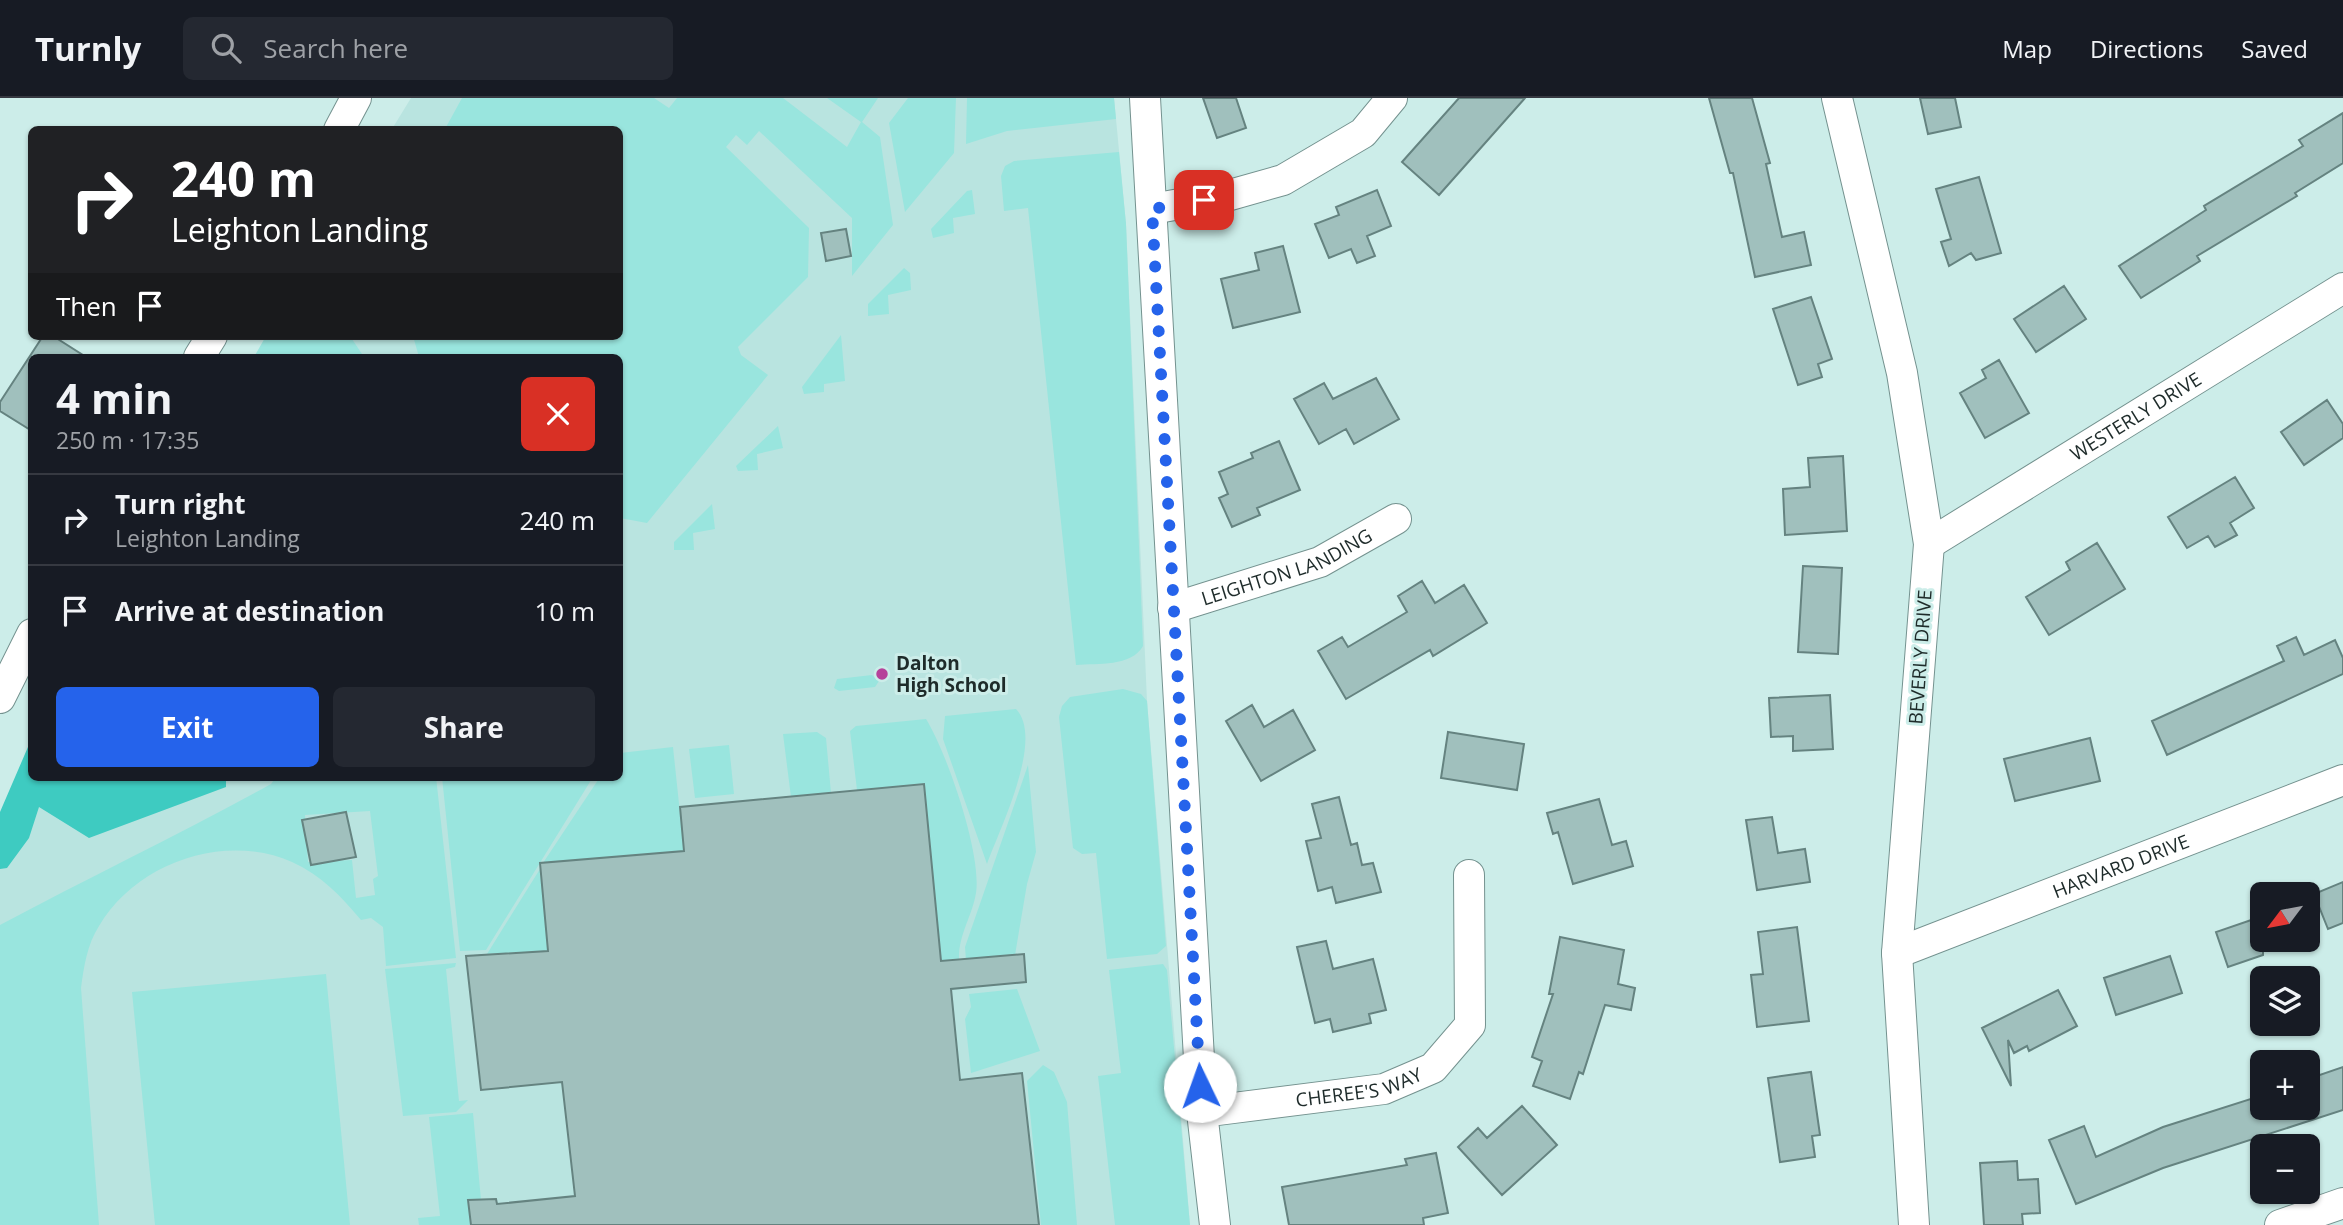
<!DOCTYPE html>
<meta charset="utf-8">
<style>
body{margin:0;font-family:"Open Sans",sans-serif;background:#242831;color:#f1f3f6;height:100vh;display:flex;flex-direction:column;font-size:26px;white-space:nowrap}
*{box-sizing:border-box;margin:0}
p{font-size:23px;color:#9ea1a6}
.icon{flex:none;width:38px;height:38px;fill:none;stroke:currentColor;stroke-width:2;stroke-linecap:round;stroke-linejoin:round}
.map{position:relative;flex:1;overflow:hidden}
.details{position:absolute;left:28px;top:256px;width:595px;height:427px;display:flex;flex-direction:column;background:#171b24;border-radius:10px;box-shadow:0 2px 5px #0004}
.details>*{flex:none}
.banner{position:absolute;left:28px;top:28px;width:595px;height:214px;border-radius:10px;box-shadow:0 2px 5px #0004;background:#202124;color:#fff;overflow:hidden}
.needle{width:46px;rotate:238deg}
.fabs{position:absolute;left:2250px;top:784px;display:grid;gap:14px}
.fabs a{display:grid;place-items:center;width:70px;height:70px;border-radius:10px;background:#171b24;box-shadow:0 2px 5px #0004;font-size:35px}
.pin{position:absolute;display:grid;place-items:center;width:60px;height:60px;color:#fff;margin:-30px;border-radius:14px;box-shadow:0 4px 10px #0006}
.me{position:absolute;width:77px;margin:-38px;rotate:357deg;stroke-linejoin:round;filter:drop-shadow(0 0 5px #0008)}
.turn{display:flex;align-items:center;gap:24px;height:147px;padding:0 28px;font-size:32px}
.turn .icon{width:91px;height:91px;stroke-width:2.5}
.turn b{display:block;font-size:49px;line-height:60px}
.then{display:flex;align-items:center;height:66px;padding:0 28px;background:#0003;gap:14px;font-size:26px}
.round{display:grid;place-items:center;flex:none;width:74px;height:74px;border-radius:10px;background:#242831}
.overview{display:flex;align-items:center;justify-content:space-between;height:119px;padding:0 28px}
h1{font-size:42px;font-weight:700;line-height:52px}
.cta{display:flex;gap:14px;margin-top:auto;padding:14px 28px}
.cta a{flex:1;height:80px;border-radius:10px;background:#2563eb;color:#fff;font-size:28px;font-weight:700;line-height:80px;text-align:center}
.cta a+a{background:#242831;color:#f1f3f6}
ul{padding:0;list-style:none}
li{display:flex;align-items:center;gap:21px;height:91px;padding:0 28px;border-top:2px solid #363941}
li div{flex:1}
li b{display:block;font-size:26px}
li em{font-style:normal}
header{display:flex;align-items:center;gap:42px;box-sizing:border-box;height:98px;padding:0 35px;background:#171b24;border-bottom:2px solid #363941}
header strong{font-size:33px}
nav{display:flex;gap:38px;margin-inline-start:auto;font-size:24px}
.search{width:490px;height:63px;background:#242831;display:flex;align-items:center;gap:18px;box-sizing:border-box;padding:0 24px;border-radius:10px;color:#9ea1a6;font-size:26px}
.map>svg:first-child{display:block}
.built{fill:#b9e4e0}
.green{fill:#99e5de;fill-rule:evenodd}
.forest{fill:#3ecbc1}
.building{fill:#a0c0bd;stroke:#658380;stroke-width:2}
.lines{fill:none;stroke-linecap:round;stroke-linejoin:round}
.minor-casing{stroke:#74928f;stroke-width:32}
.minor{stroke:#fff;stroke-width:30}
.route{stroke:#2563eb;stroke-width:12;stroke-dasharray:0 21.6}
.poi-dot{fill:#b6429a;stroke:#ccede9;stroke-width:2.5}
.labels{text-anchor:middle;stroke-width:6;stroke-linejoin:round;paint-order:stroke}
.street-label{font-size:19px;fill:#1e2b2a;stroke:#ccede9}
.poi-label{font-size:19px;font-weight:bold;fill:#1e2b2a;stroke:#ccede9;text-anchor:start}
</style>
<header>
<strong>Turnly</strong>
<div class="search"><svg class="icon" aria-label="search" viewBox="0 0 24 24"><circle cx="10" cy="10" r="6"/><path d="M15 15l6 6"/></svg>Search here</div>
<nav><a>Map</a><a>Directions</a><a>Saved</a></nav>
</header>
<div class="map">
<svg width="2343" height="1127" viewBox="0 0 2343 1127">
<rect width="100%" height="100%" fill="#ccede9"/>
<path class="built" d="M 411,0 L 1114,0 L 1126,126 L 1147,603 L 1190,1127 L 0,1127 L 0,743 L 32,679 L 620,679 L 620,259 L 257,259 L 269,238 L 620,238 L 620,32 L 392,31 Z"/>
<path class="green" d="M 462,0 L 654,0 L 669,10 L 677,0 L 783,0 L 847,49 L 861,24 L 827,0 L 878,0 L 862,24 L 880,39 L 893,127 L 852,178 L 852,120 L 759,33 L 747,47 L 736,37 L 726,49 L 809,130 L 808,179 L 738,249 L 741,257 L 768,277 L 647,425 L 620,420 L 620,259 L 419,259 L 413,238 L 620,238 L 620,32 L 445,31 Z
M 908,0 L 956,0 L 954,55 L 905,114 L 889,25 Z
M 967,0 L 1114,0 L 1116,21 L 1007,33 L 966,46 Z
M 1119,54 L 1126,126 L 1143,548 C 1131,569 1098,565 1076,567 L 1028,110 L 1004,113 L 1001,78 L 1005,68 L 1014,63 Z
M 972,92 L 975,116 L 953,120 L 954,135 L 933,140 L 931,131 L 967,93 Z
M 904,170 L 910,175 L 911,192 L 888,197 L 889,216 L 868,218 L 868,206 Z
M 841,237 L 845,283 L 824,286 L 824,294 L 804,296 L 802,289 Z
M 266,238 L 350,238 L 364,259 L 254,259 Z
M 778,328 L 783,350 L 757,356 L 758,372 L 738,373 L 736,368 Z
M 712,406 L 715,431 L 693,435 L 694,452 L 674,452 L 674,444 Z
M 872,577 L 879,583 L 875,589 L 839,593 L 834,590 L 837,581 Z
M 1123,591 L 1141,596 L 1147,603 L 1166,848 L 1157,856 L 1107,861 L 1096,755 L 1082,756 L 1073,750 L 1059,619 L 1062,608 L 1070,599 Z
M 1016,611 C 1045,641 999,732 987,766 L 943,641 L 945,618 Z
M 926,621 C 947,655 982,756 976,795 C 972,819 958,837 959,862 L 915,866 L 940,848 L 924,687 L 857,692 L 850,633 L 856,628 Z
M 817,634 L 826,640 L 831,695 L 791,699 L 783,636 Z
M 729,647 L 734,696 L 695,700 L 689,651 Z
M 673,649 L 684,753 L 543,765 L 600,679 L 620,679 L 620,655 Z
M 1028,667 L 1036,754 L 1027,786 L 1015,857 L 966,862 L 965,849 Z
M 276,679 L 436,679 L 456,860 L 386,868 L 383,829 L 371,820 L 361,822 C 341,798 321,777 292,764 C 224,734 136,765 99,828 C 87,847 84,868 81,890 L 99,1127 L 0,1127 L 0,827 C 90,779 182,735 271,686 ZM 370,713 L 378,778 L 373,781 L 375,797 L 356,800 L 352,762 L 308,764 L 305,717 Z
M 442,679 L 593,679 L 486,852 L 460,853 Z
M 540,771 L 548,853 L 487,856 Z
M 456,865 L 455,869 L 446,871 L 459,1003 L 468,1002 L 456,1014 L 403,1018 L 385,871 Z
M 1163,866 L 1167,872 L 1190,1127 L 1115,1127 L 1098,978 L 1121,975 L 1109,872 Z
M 326,876 L 350,1127 L 155,1127 L 132,894 Z
M 1017,891 L 1040,953 L 971,975 L 965,921 L 971,909 L 969,896 Z
M 1043,967 L 1054,974 L 1067,1004 L 1077,1127 L 1041,1127 L 1027,983 Z
M 473,1015 L 481,1102 L 471,1127 L 419,1127 L 418,1120 L 440,1118 L 429,1019 Z"/>
<path class="forest" d="M 31,642 L 32,679 L 226,679 L 226,689 L 89,740 L 39,709 L 29,740 L 7,770 L 0,771 L 0,714 Z"/>
<path class="building" d="M 1203,0 L 1236,0 L 1246,30 L 1217,40 Z
M 1459,0 L 1525,0 L 1439,97 L 1402,64 Z
M 1709,0 L 1752,0 L 1770,65 L 1766,66 L 1782,139 L 1804,134 L 1811,167 L 1755,179 L 1733,75 L 1730,75 Z
M 1920,0 L 1955,0 L 1961,29 L 1928,36 Z
M 2343,15 L 2343,65 L 2295,95 L 2297,98 L 2197,158 L 2200,163 L 2141,200 L 2119,168 L 2206,112 L 2204,108 L 2303,48 L 2299,42 Z
M 1979,79 L 2001,155 L 1976,162 L 1971,155 L 1949,168 L 1941,144 L 1951,141 L 1936,91 Z
M 1377,92 L 1391,128 L 1367,138 L 1375,158 L 1357,165 L 1351,151 L 1329,160 L 1315,126 L 1339,117 L 1336,109 Z
M 846,131 L 851,158 L 826,163 L 821,135 Z
M 1283,148 L 1300,214 L 1233,230 L 1221,181 L 1259,172 L 1255,155 Z
M 2064,188 L 2086,221 L 2036,254 L 2014,221 Z
M 1811,199 L 1832,261 L 1818,266 L 1822,279 L 1798,287 L 1773,211 Z
M 43,238 L 53,238 L 86,259 L 32,259 L 32,333 L 0,313 L 0,304 Z
M 1999,262 L 2029,315 L 1985,340 L 1960,295 L 1986,280 L 1982,272 Z
M 1376,280 L 1399,321 L 1354,346 L 1346,331 L 1319,346 L 1294,301 L 1324,285 L 1333,301 Z
M 2327,302 L 2343,326 L 2343,340 L 2304,367 L 2281,334 Z
M 1279,343 L 1300,392 L 1257,410 L 1260,417 L 1232,429 L 1219,400 L 1228,396 L 1219,374 L 1253,360 L 1251,355 Z
M 1843,358 L 1847,433 L 1785,437 L 1783,391 L 1810,389 L 1808,360 Z
M 2235,379 L 2254,410 L 2230,425 L 2237,437 L 2215,449 L 2208,438 L 2187,450 L 2168,419 Z
M 2097,445 L 2125,491 L 2049,537 L 2026,499 L 2070,472 L 2066,464 Z
M 1803,468 L 1842,470 L 1838,556 L 1798,554 Z
M 1422,483 L 1435,505 L 1464,487 L 1487,525 L 1433,558 L 1430,552 L 1346,601 L 1318,553 L 1342,539 L 1348,549 L 1407,514 L 1398,498 Z
M 2296,539 L 2304,557 L 2335,542 L 2343,560 L 2343,576 L 2167,657 L 2152,623 L 2284,563 L 2277,548 Z
M 1830,597 L 1833,651 L 1793,653 L 1793,638 L 1771,639 L 1769,600 Z
M 1252,607 L 1264,629 L 1293,612 L 1315,652 L 1261,683 L 1226,623 Z
M 1448,634 L 1524,646 L 1517,692 L 1441,680 Z
M 2090,640 L 2100,683 L 2015,703 L 2004,661 Z
M 924,686 L 941,863 L 1024,856 L 1026,884 L 951,891 L 960,982 L 1022,975 L 1039,1127 L 471,1127 L 468,1102 L 496,1101 L 497,1106 L 575,1098 L 562,984 L 481,992 L 466,858 L 548,853 L 540,765 L 684,753 L 680,709 Z
M 1339,699 L 1351,747 L 1357,745 L 1362,767 L 1373,765 L 1381,794 L 1336,805 L 1332,789 L 1318,793 L 1306,743 L 1321,740 L 1312,706 Z
M 1599,701 L 1612,747 L 1626,743 L 1633,768 L 1573,786 L 1558,734 L 1553,736 L 1547,715 Z
M 346,714 L 356,759 L 311,767 L 302,722 Z
M 1772,719 L 1778,755 L 1805,751 L 1810,784 L 1757,792 L 1746,722 Z
M 2343,784 L 2343,825 L 2328,831 L 2314,796 Z
M 2263,818 L 2263,857 L 2228,869 L 2216,834 Z
M 1797,829 L 1809,923 L 1757,929 L 1751,877 L 1763,876 L 1758,834 Z
M 1560,839 L 1624,852 L 1618,886 L 1635,890 L 1631,912 L 1605,907 L 1583,976 L 1579,974 L 1570,1001 L 1533,988 L 1542,963 L 1532,959 L 1553,896 L 1549,896 Z
M 1326,843 L 1333,871 L 1373,861 L 1386,912 L 1369,916 L 1371,925 L 1333,934 L 1330,921 L 1315,925 L 1297,849 Z
M 2170,858 L 2182,895 L 2116,917 L 2104,880 Z
M 2058,892 L 2077,928 L 2029,953 L 2027,948 L 2014,955 L 2008,942 L 2011,988 L 1982,930 Z
M 2343,969 L 2343,1012 L 2163,1070 L 2076,1106 L 2049,1042 L 2084,1028 L 2096,1059 L 2163,1029 L 2263,997 L 2263,1010 L 2308,1010 L 2308,981 Z
M 1811,974 L 1820,1037 L 1812,1038 L 1815,1059 L 1780,1064 L 1768,980 Z
M 1522,1008 L 1557,1047 L 1502,1097 L 1458,1049 L 1478,1030 L 1487,1040 Z
M 1436,1055 L 1448,1115 L 1423,1120 L 1424,1127 L 1289,1127 L 1282,1089 L 1407,1067 L 1405,1061 Z
M 2017,1063 L 2018,1082 L 2038,1081 L 2040,1115 L 2022,1116 L 2023,1127 L 1984,1127 L 1980,1065 Z"/>
<g class="lines">
<g class="minor-casing">
<g id="minor">
<path d="M 1145,0 L 1202,1014 L 1215,1127"/>
<path d="M 1837,0 L 1902,275 L 1929,446 L 1897,855 L 1914,1127"/>
<path d="M 339,32 L 356,0"/>
<path d="M 1152,111 L 1230,97 L 1283,82 L 1363,35 L 1392,0"/>
<path d="M 199,259 L 212,238"/>
<path id="s1" d="M 1929,446 L 2343,190"/>
<path id="s2" d="M 1173,510 L 1320,464 L 1396,421"/>
<path d="M 0,600 L 32,536"/>
<path id="s3" d="M 1897,855 L 2343,682"/>
<path id="s4" d="M 1202,1014 L 1384,991 L 1433,970 L 1470,927 L 1469,777"/>
<path d="M 2280,1127 L 2343,1105"/>
</g>
</g>
<use href="#minor" class="minor"/>
</g>
<g class="lines">
<path class="route" d="M 1200,988 L 1152,111 L 1204,102"/>
</g>
<circle class="poi-dot" cx="882" cy="576" r="7"/>
<g class="labels">
<g class="street-label">
<text dy="7" stroke="none"><textPath href="#s1" startOffset="243">WESTERLY DRIVE</textPath></text>
<text dy="7" stroke="none"><textPath href="#s2" startOffset="121">LEIGHTON LANDING</textPath></text>
<text transform="translate(1920 559) rotate(-86)" y="7">BEVERLY DRIVE</text>
<text dy="7" stroke="none"><textPath href="#s3" startOffset="240">HARVARD DRIVE</textPath></text>
<text dy="7" stroke="none"><textPath href="#s4" startOffset="159">CHEREE'S WAY</textPath></text>
</g>
<g class="poi-label">
<text x="896" y="572">Dalton<tspan x="896" dy="22">High School</tspan></text>
</g>
</g>
</svg>
<div class="fabs">
<a><svg class="needle" viewBox="-14 -14 28 28"><path d="M0-13l5 13h-10z" fill="#e53935"/><path d="M0 13l5-13h-10z" fill="#9ea1a6"/></svg></a>
<a><svg class="icon" aria-label="layers" viewBox="0 0 24 24"><path d="M12 4l9 5-9 5-9-5zM3 14l9 5 9-5"/></svg></a>
<a>+</a>
<a>−</a>
</div>
<div class="pin" style="left:1204px;top:102px;background:#d93025"><svg class="icon" aria-label="arrive" viewBox="0 0 24 24"><path d="M6 21V4h12l-3 4 3 4H6"/></svg></div>
<svg class="me" style="left:1200px;top:988px" viewBox="-20 -20 40 40"><circle r="19" fill="#fff"/><path d="M0-13L10 11 0 6-10 11z" fill="#2563eb"/></svg>
<div class="banner">
<div class="turn"><svg class="icon" aria-label="right" viewBox="0 0 24 24"><path d="M7 20v-9h11M14 6l5 5-5 5"/></svg><div><b>240 m</b>Leighton Landing</div></div>
<div class="then">Then<svg class="icon" aria-label="arrive" viewBox="0 0 24 24"><path d="M6 21V4h12l-3 4 3 4H6"/></svg></div>
</div>
<section class="details">
<div class="overview"><div><h1>4 min</h1><p>250 m · 17:35</p></div><a class="round" style="background:#d93025;color:#fff"><svg class="icon" aria-label="close" viewBox="0 0 24 24"><path d="M6 6l12 12M18 6L6 18"/></svg></a></div>
<ul>
<li><svg class="icon" aria-label="right" viewBox="0 0 24 24"><path d="M7 20v-9h11M14 6l5 5-5 5"/></svg><div><b>Turn right</b><p>Leighton Landing</p></div><em>240 m</em></li>
<li><svg class="icon" aria-label="arrive" viewBox="0 0 24 24"><path d="M6 21V4h12l-3 4 3 4H6"/></svg><div><b>Arrive at destination</b></div><em>10 m</em></li>
</ul>
<div class="cta"><a>Exit</a><a>Share</a></div>
</section>
</div>
